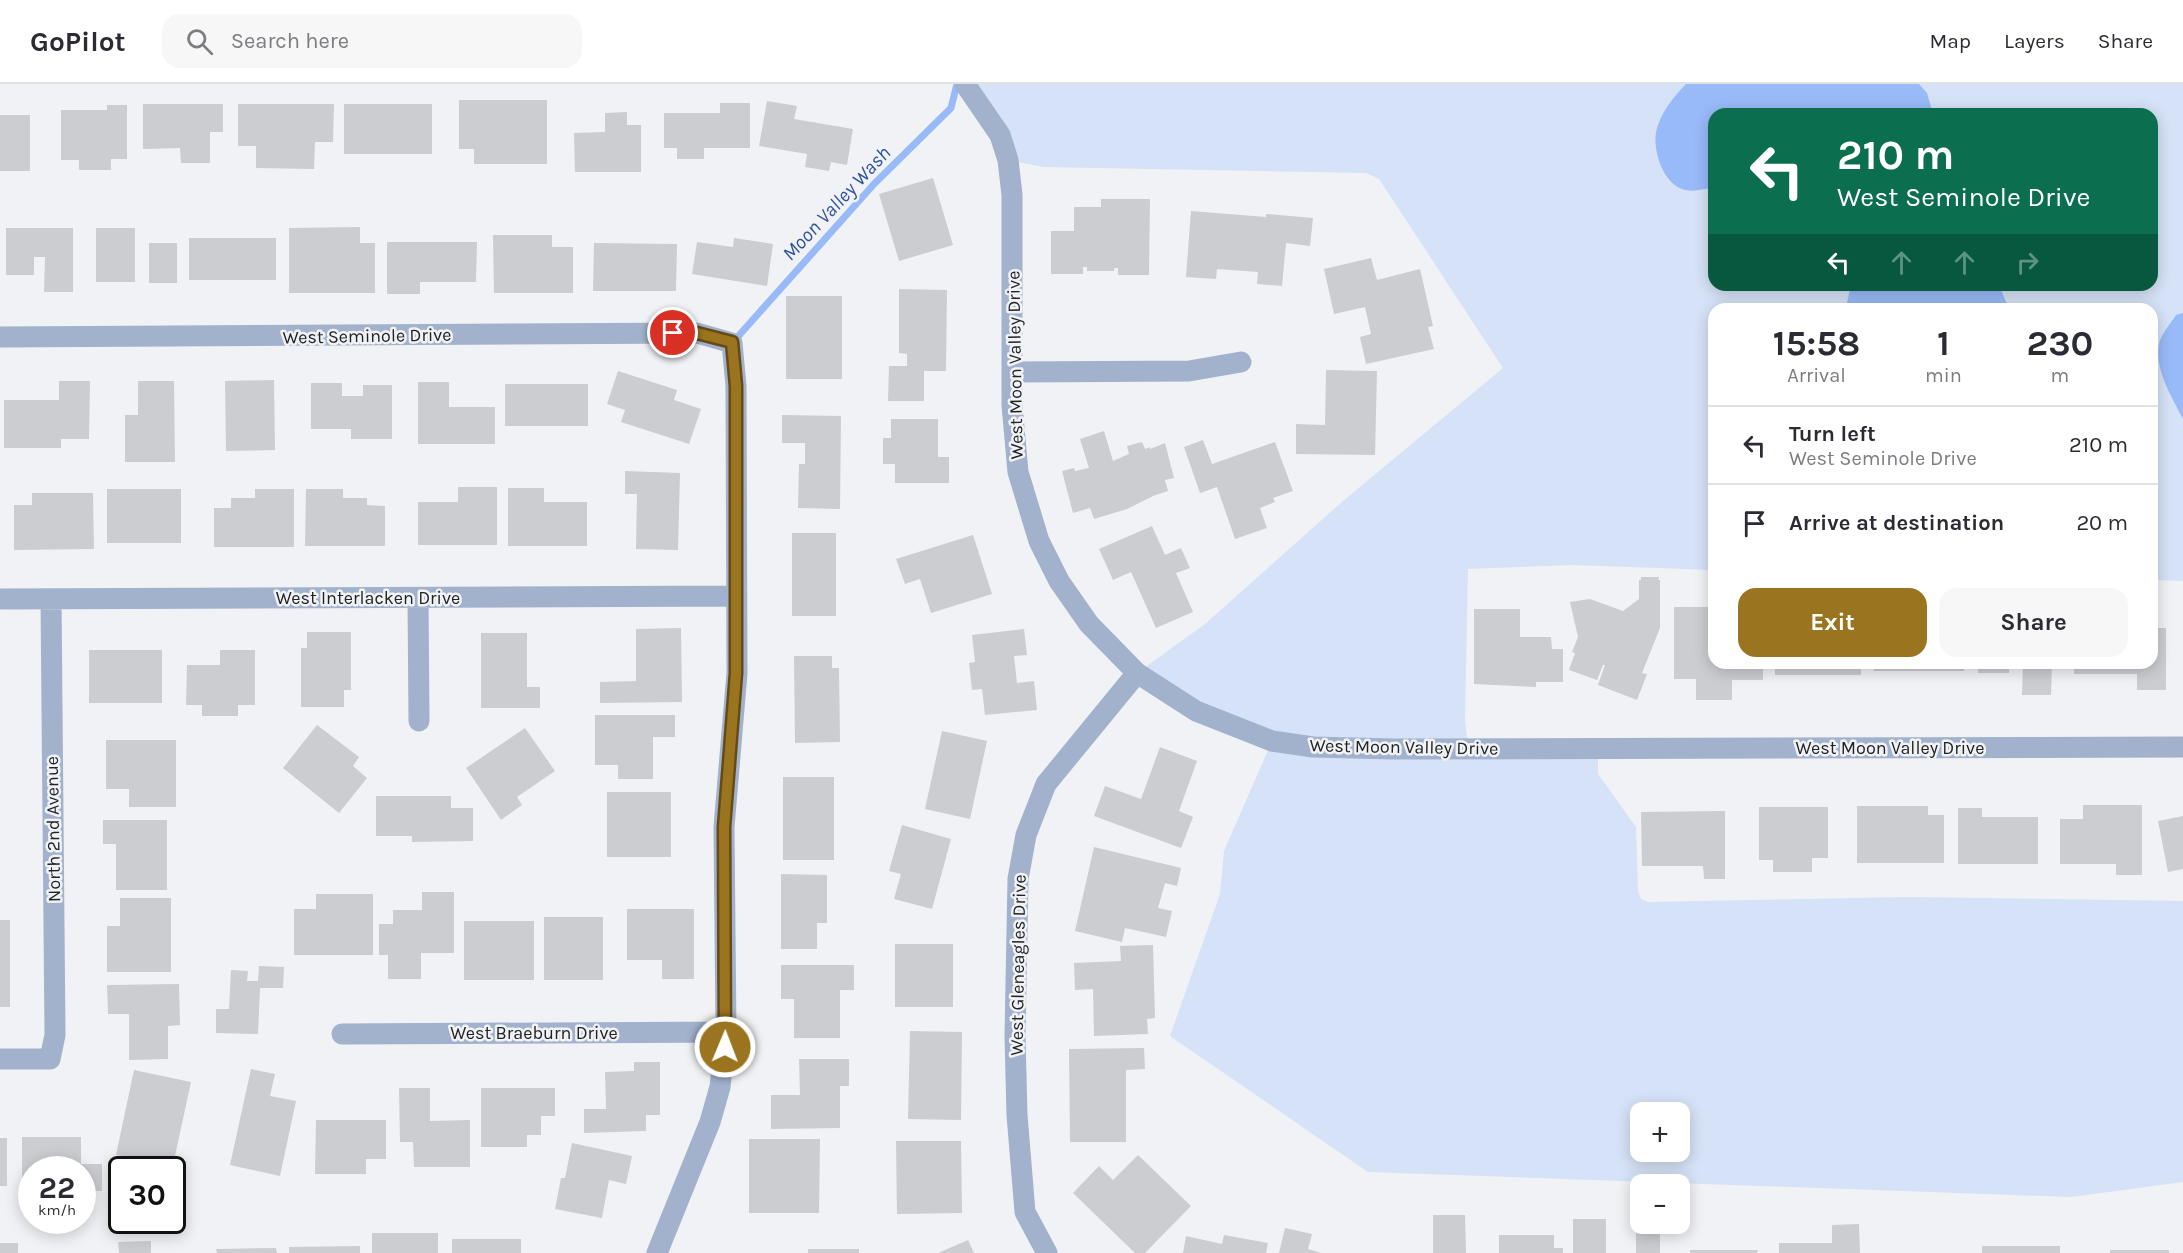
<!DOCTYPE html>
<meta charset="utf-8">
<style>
body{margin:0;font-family:Karla,sans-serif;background:#f7f7f7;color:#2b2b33;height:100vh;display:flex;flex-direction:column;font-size:22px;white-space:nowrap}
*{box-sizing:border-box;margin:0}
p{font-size:20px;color:#7c7c81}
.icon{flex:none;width:33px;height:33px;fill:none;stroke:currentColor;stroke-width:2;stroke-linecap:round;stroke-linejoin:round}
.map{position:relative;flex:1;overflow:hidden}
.details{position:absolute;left:1708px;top:219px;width:450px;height:366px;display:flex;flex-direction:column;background:#fff;border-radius:18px;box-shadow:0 3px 15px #0003}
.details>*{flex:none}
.banner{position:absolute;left:1708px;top:24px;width:450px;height:183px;border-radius:18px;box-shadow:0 3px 15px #0003;background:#0b6e4f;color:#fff;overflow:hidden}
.tools{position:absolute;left:1630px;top:1018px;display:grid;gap:12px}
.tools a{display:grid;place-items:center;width:60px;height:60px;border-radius:12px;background:#fff;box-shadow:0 3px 15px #0003;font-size:30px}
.speed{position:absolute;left:18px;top:1072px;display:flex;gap:12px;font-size:30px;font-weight:700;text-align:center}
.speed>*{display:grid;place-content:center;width:78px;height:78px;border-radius:50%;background:#fff;box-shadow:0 3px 15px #0003;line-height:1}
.speed small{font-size:15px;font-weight:400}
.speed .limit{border:3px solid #111;border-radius:9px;background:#fff;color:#111}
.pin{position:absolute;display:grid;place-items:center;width:51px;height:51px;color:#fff;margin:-26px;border:3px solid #fff;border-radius:50%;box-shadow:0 2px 6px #0007}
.me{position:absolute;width:66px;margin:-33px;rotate:1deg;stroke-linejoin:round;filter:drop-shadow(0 0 4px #0008)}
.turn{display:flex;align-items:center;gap:21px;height:126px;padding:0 30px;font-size:27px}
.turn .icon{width:78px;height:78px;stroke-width:2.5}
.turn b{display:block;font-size:42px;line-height:51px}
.lanes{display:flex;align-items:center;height:57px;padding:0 30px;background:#0003;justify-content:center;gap:30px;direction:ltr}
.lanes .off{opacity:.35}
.eta{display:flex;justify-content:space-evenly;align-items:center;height:102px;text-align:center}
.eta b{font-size:36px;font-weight:700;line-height:42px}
.cta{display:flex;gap:12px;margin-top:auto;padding:12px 30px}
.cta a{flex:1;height:69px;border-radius:18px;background:#9b7420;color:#fff;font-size:24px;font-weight:700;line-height:69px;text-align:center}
.cta a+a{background:#f7f7f7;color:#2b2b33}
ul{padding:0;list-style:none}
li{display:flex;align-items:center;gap:18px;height:78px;padding:0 30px;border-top:2px solid #e1e1e2}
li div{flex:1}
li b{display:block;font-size:22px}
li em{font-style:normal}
header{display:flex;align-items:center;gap:36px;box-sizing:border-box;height:84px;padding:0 30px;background:#fff;border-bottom:2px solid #e1e1e2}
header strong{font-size:28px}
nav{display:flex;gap:33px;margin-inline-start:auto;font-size:21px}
.search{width:420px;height:54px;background:#f7f7f7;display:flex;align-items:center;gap:15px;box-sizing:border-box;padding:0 21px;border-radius:18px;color:#7c7c81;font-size:22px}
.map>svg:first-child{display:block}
.green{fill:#d6e2f7;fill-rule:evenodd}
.water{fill:#99baf8}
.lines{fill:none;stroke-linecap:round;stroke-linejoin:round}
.stream{stroke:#99baf8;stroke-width:7}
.building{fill:#cccdd0}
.street{stroke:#a2b1cc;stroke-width:21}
.route-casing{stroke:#654b15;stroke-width:15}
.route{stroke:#9b7420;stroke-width:10}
.labels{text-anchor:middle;stroke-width:5;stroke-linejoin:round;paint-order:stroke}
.street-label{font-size:18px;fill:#212223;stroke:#f0f2f5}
.water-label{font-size:20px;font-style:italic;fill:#2e539b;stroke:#f0f2f5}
</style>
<header>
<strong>GoPilot</strong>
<div class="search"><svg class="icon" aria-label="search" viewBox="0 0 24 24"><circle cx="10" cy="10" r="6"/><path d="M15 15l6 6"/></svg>Search here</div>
<nav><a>Map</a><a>Layers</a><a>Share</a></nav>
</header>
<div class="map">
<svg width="2183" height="1169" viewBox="0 0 2183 1169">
<rect width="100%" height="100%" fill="#f0f2f5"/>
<path class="green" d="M 965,0 L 2183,0 L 2183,497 L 2153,496 L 2152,225 L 1714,225 L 1714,486 L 1573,481 L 1468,485 L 1465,635 L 1468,664 L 1598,664 L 1598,690 L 1636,743 L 1638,807 L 1641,815 L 1648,818 L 1909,813 L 2183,817 L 2183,1098 L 2071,1113 L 1368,1088 L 1170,952 L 1220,810 L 1224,767 L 1272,657 L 1137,589 L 1205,540 L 1343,417 L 1503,284 L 1379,95 L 1366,89 L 1043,83 L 1008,76 ZM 1714,30 L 2152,30 L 2152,201 L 1714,201 ZM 1641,1029 L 1680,1029 L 1680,1068 L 1641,1068 Z"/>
<path class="water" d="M 1686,0 L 1919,0 L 1927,9 L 1933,30 L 1714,30 L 1714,103 C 1704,105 1692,109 1682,105 C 1662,98 1653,66 1656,48 C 1660,30 1673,13 1686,0 Z
M 1851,201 L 1999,201 L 2009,225 L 1849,225 L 1847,219 Z
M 2183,229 L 2183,335 C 2172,313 2154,285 2159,260 C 2161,250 2171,239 2176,231 Z"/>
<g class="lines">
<path class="stream" d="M 734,257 L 874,100 L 951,24 L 957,0"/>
</g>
<path class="building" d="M 459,16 L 547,16 L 547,80 L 474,80 L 474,65 L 459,65 Z
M 767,17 L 797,22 L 794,35 L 853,45 L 847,81 L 831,78 L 829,87 L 805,83 L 807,70 L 759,62 Z
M 720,19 L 750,19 L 750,64 L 704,64 L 704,75 L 677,75 L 677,64 L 664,64 L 664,29 L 720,29 Z
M 143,20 L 223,20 L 223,48 L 210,48 L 210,79 L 181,79 L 180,64 L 143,65 Z
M 238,20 L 334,20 L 333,58 L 315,58 L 314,85 L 256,84 L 256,62 L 238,62 Z
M 344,20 L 432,20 L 432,70 L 344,70 Z
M 107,21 L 127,21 L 127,75 L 111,75 L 111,86 L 79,86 L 79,76 L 61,76 L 61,26 L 107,26 Z
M 627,28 L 627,41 L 641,41 L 641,88 L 575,88 L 574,49 L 605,48 L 605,29 Z
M 0,31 L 30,31 L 30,87 L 0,87 Z
M 933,94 L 953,161 L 899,177 L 879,110 Z
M 1101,115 L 1150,115 L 1149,191 L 1118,191 L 1118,184 L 1114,184 L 1114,187 L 1087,187 L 1087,183 L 1083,183 L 1083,190 L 1051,190 L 1051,147 L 1074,147 L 1074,123 L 1101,123 Z
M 1191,127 L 1266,133 L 1266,130 L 1313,134 L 1310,162 L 1286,159 L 1282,202 L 1257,200 L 1258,188 L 1217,185 L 1216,195 L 1186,193 Z
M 360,143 L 360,159 L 375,159 L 375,209 L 289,209 L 289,144 Z
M 6,144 L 73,144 L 73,208 L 44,208 L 45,173 L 34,173 L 34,191 L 6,191 Z
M 96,144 L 135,144 L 135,198 L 96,198 Z
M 493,151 L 552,151 L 552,163 L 573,163 L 573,209 L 494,209 Z
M 189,154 L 276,154 L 276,196 L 189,196 Z
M 734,154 L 773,160 L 767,202 L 692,190 L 697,158 L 733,163 Z
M 387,158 L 477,158 L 476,198 L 420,198 L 420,210 L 387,210 Z
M 149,159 L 177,159 L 177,199 L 149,199 Z
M 594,159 L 677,160 L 676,207 L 593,207 Z
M 1371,174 L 1377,196 L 1420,185 L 1433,242 L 1428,243 L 1434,265 L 1366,280 L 1360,253 L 1371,250 L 1365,223 L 1334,230 L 1324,185 Z
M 899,205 L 947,206 L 946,287 L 924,287 L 924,317 L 888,317 L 889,282 L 907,282 L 907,270 L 899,269 Z
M 786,212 L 842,212 L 842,295 L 786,295 Z
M 1326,286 L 1377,287 L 1375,371 L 1296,370 L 1296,340 L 1325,341 Z
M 618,287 L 677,306 L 674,316 L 701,325 L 689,360 L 621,338 L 625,326 L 607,320 Z
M 274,296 L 275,366 L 226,367 L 225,297 Z
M 59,297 L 90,297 L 89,355 L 61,355 L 61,364 L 4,364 L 4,316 L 59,316 Z
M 138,297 L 174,297 L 175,378 L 125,378 L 125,331 L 138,331 Z
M 418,298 L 449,298 L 449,323 L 495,323 L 495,360 L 418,360 Z
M 311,299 L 342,299 L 342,312 L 363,312 L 363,301 L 392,301 L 392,355 L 351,355 L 351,345 L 311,345 Z
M 505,300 L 588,300 L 588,342 L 505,342 Z
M 782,331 L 841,332 L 840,425 L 798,424 L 799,380 L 805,380 L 805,359 L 782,359 Z
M 891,335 L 938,335 L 938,373 L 949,373 L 949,399 L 895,399 L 895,380 L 883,380 L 883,354 L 891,354 Z
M 1104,347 L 1113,377 L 1129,370 L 1127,362 L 1142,358 L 1145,365 L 1150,363 L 1150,365 L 1165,359 L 1174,394 L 1165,396 L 1168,407 L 1153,412 L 1127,425 L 1094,435 L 1090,424 L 1073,429 L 1062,387 L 1074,384 L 1075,387 L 1089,384 L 1080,355 Z
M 1203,356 L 1212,380 L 1275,358 L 1293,407 L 1273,414 L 1275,418 L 1260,424 L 1267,444 L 1235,455 L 1217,403 L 1200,409 L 1184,363 Z
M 625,387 L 680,389 L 678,466 L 636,465 L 637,410 L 625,410 Z
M 458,403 L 497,403 L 497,461 L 418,461 L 418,418 L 458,418 Z
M 508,404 L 544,404 L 544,418 L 587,418 L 587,462 L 508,462 Z
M 107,405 L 181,405 L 181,459 L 107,459 Z
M 255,405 L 294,405 L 294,463 L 214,463 L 214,424 L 231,424 L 231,414 L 255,414 Z
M 306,405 L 343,405 L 343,414 L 367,414 L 367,421 L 385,422 L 385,462 L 305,462 Z
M 32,409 L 93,409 L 94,465 L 14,466 L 14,421 L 32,421 Z
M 1152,442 L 1165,471 L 1181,464 L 1190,484 L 1176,489 L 1193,528 L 1156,544 L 1131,488 L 1113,496 L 1099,465 Z
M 792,449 L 836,449 L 836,532 L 792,532 Z
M 973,451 L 992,510 L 931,529 L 920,495 L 905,500 L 896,475 Z
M 1641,493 L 1659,493 L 1658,496 L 1660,496 L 1660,544 L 1642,589 L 1647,590 L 1637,616 L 1598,601 L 1605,581 L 1603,581 L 1597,596 L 1569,586 L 1575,569 L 1572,568 L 1578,553 L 1570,518 L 1590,515 L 1623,527 L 1639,515 L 1639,496 L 1641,496 Z
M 1674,523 L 1714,523 L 1714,579 L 1763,579 L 1763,596 L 1732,596 L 1732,616 L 1696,616 L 1696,595 L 1674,595 Z
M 1474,525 L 1520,525 L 1520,553 L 1551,553 L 1552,565 L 1563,565 L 1563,598 L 1536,598 L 1536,603 L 1474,600 Z
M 681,544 L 682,618 L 600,619 L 600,598 L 636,597 L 636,545 Z
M 2152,544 L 2166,544 L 2166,606 L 2137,606 L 2137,590 L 2074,590 L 2074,579 L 2152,579 Z
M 1024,545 L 1027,571 L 1014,572 L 1017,599 L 1034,597 L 1037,626 L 985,631 L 982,605 L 972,606 L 969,579 L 975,578 L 972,551 Z
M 307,548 L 351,548 L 351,606 L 344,606 L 344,623 L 301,623 L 301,564 L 307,564 Z
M 481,549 L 527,549 L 527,603 L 540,603 L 540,624 L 481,624 Z
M 89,566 L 162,566 L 162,619 L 89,619 Z
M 220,566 L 255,566 L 255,621 L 238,621 L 238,632 L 202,632 L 202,621 L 186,621 L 187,581 L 220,581 Z
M 794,572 L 832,572 L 832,584 L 839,584 L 840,658 L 795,659 Z
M 1775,579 L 1861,579 L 1861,591 L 1775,591 Z
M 1874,579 L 1964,579 L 1964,587 L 1874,587 Z
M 1978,579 L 2009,579 L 2009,589 L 1978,589 Z
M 2023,579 L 2052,579 L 2051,611 L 2022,611 Z
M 595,631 L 675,631 L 675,653 L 653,653 L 653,695 L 618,695 L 618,681 L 595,681 Z
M 317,641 L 359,673 L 353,682 L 367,694 L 339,729 L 283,684 Z
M 525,644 L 555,687 L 517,713 L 522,721 L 501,736 L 466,684 Z
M 942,647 L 987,657 L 970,735 L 925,725 Z
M 106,656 L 176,656 L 176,723 L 129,723 L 129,705 L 106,705 Z
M 1160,663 L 1197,677 L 1179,727 L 1193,733 L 1181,764 L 1094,732 L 1105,702 L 1141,715 Z
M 783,693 L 834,693 L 834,776 L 783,776 Z
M 607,708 L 671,708 L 671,773 L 607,773 Z
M 376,712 L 451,712 L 451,724 L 473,724 L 473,757 L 412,758 L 412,752 L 376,752 Z
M 2083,721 L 2142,721 L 2142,791 L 2116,791 L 2116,780 L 2060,780 L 2060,735 L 2083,735 Z
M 1857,722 L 1928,722 L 1928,731 L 1944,731 L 1944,779 L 1857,779 Z
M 1759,723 L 1828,723 L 1828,774 L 1812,774 L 1812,788 L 1773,788 L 1773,776 L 1759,776 Z
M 1958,724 L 1982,724 L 1982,733 L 2038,733 L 2038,780 L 1958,780 Z
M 1725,727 L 1725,795 L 1704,795 L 1703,782 L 1642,782 L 1641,728 Z
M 2183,732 L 2183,785 L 2168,788 L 2158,737 Z
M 103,736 L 167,736 L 167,806 L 116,806 L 116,760 L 103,760 Z
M 902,741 L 951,755 L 932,825 L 894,815 L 901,790 L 889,787 Z
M 1094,763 L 1181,784 L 1177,802 L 1165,799 L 1158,824 L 1172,827 L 1166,853 L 1125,844 L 1122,858 L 1075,847 Z
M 781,790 L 827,791 L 827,839 L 817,839 L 817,865 L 781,865 Z
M 422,808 L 454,808 L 454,869 L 421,869 L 421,895 L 388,895 L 388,871 L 379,871 L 379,840 L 393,840 L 393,826 L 422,826 Z
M 316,810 L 373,810 L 373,871 L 294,871 L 294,825 L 316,825 Z
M 120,814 L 171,814 L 171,888 L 107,888 L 107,842 L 120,842 Z
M 627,825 L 694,825 L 694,895 L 662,895 L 662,876 L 627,876 Z
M 544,833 L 603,833 L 603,896 L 544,896 Z
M 0,836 L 10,836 L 10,923 L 0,923 Z
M 464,837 L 534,837 L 534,896 L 464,896 Z
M 895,860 L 953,860 L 953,923 L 895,923 Z
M 1153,861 L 1155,934 L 1147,935 L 1148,950 L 1094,952 L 1093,905 L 1075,906 L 1074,879 L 1121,877 L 1120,862 Z
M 781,881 L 854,881 L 854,906 L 840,906 L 840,954 L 794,954 L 794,915 L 781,915 Z
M 259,882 L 284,883 L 283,904 L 260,904 L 258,950 L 216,949 L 216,925 L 229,925 L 231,886 L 248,887 L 247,897 L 258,897 Z
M 179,900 L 180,941 L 168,942 L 168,975 L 129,976 L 129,930 L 108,930 L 107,901 Z
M 910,947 L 962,948 L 961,1036 L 908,1035 Z
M 1144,964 L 1145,985 L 1126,986 L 1126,1058 L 1070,1058 L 1069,965 Z
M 799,975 L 849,975 L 849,1002 L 840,1002 L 840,1044 L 771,1045 L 771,1011 L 800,1011 Z
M 634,978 L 660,978 L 660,1031 L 646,1031 L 646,1047 L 584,1049 L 584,1025 L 606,1025 L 605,988 L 634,987 Z
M 251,985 L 275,990 L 270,1012 L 296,1017 L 280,1092 L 230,1081 Z
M 134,986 L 191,998 L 172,1086 L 132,1086 L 135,1074 L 116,1071 Z
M 399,1004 L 430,1004 L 430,1037 L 470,1036 L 470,1083 L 414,1083 L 413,1058 L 400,1058 Z
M 481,1004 L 555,1004 L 555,1032 L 541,1032 L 541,1051 L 527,1051 L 527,1063 L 481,1063 Z
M 316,1036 L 386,1036 L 386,1075 L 366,1075 L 366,1090 L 315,1090 Z
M 22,1053 L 81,1053 L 81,1080 L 102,1080 L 102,1107 L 82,1107 L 82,1086 L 32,1086 L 32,1107 L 22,1107 Z
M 0,1054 L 7,1054 L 7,1102 L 0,1102 Z
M 749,1055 L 820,1055 L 819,1129 L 749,1129 Z
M 896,1057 L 961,1057 L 962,1129 L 897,1130 Z
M 572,1059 L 632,1072 L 626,1100 L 609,1096 L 602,1134 L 555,1125 L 561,1094 L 565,1094 Z
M 1138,1071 L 1191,1122 L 1145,1169 L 1135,1169 L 1073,1109 L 1099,1082 L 1113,1096 Z
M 1433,1131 L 1465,1131 L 1466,1169 L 1433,1169 Z
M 1636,1134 L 1641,1134 L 1641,1140 L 1660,1140 L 1660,1169 L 1636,1169 Z
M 1573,1135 L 1606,1135 L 1606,1169 L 1573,1169 Z
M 1859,1140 L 1860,1169 L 1779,1169 L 1779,1159 L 1832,1159 L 1832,1141 Z
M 1285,1144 L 1312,1150 L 1308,1165 L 1321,1169 L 1279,1169 Z
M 372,1149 L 438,1149 L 438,1169 L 372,1169 Z
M 1224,1151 L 1268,1159 L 1266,1169 L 1183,1169 L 1186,1152 L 1222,1160 Z
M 1499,1151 L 1554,1151 L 1554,1164 L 1563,1164 L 1563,1169 L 1499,1169 Z
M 452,1155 L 521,1155 L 521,1169 L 452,1169 Z
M 968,1156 L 974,1169 L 938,1169 Z
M 151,1157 L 151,1169 L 119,1169 L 118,1158 Z
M 0,1159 L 18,1159 L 18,1169 L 0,1169 Z
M 360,1162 L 360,1169 L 289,1169 L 289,1163 Z
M 1982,1162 L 2060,1162 L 2060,1169 L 1982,1169 Z
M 276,1164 L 277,1169 L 217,1169 L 216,1165 Z
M 808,1165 L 859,1165 L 859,1169 L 808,1169 Z
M 1690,1166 L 1758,1166 L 1757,1169 L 1690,1169 Z
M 2110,1166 L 2169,1166 L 2169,1169 L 2110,1169 Z"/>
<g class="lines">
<path class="street" d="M 965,0 L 1000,51 L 1008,76 L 1012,111 L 1012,321 L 1018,388 L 1039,457 L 1059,497 L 1089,540 L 1137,589 L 1196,627 L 1272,657 L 1313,663 L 1394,665 L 2183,663
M 0,253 L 697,249 L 732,259 L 736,302 L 737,589 L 724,743 L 726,948 L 720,1003 L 710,1038 L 657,1169
M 1012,288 L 1189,287 L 1241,278
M 418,514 L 419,637
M 0,515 L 736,512
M 342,950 L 726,948
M 0,975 L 50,975 L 55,951 L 51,515
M 1047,1169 L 1025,1128 L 1017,1031 L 1015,952 L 1018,795 L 1026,751 L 1046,700 L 1137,589"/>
</g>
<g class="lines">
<g class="route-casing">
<path id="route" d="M 673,249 L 697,249 L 732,258 L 736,302 L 736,589 L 724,743 L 725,963"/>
</g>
<use href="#route" class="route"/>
</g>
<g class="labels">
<g class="street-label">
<text transform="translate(367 252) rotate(-1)" y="6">West Seminole Drive</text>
<text transform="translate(1015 281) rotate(-91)" y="6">West Moon Valley Drive</text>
<text x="368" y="520">West Interlacken Drive</text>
<text transform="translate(1404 663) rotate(1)" y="6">West Moon Valley Drive</text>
<text x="1890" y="670">West Moon Valley Drive</text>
<text transform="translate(53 745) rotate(-91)" y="6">North 2nd Avenue</text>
<text transform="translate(1018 881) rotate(-89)" y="6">West Gleneagles Drive</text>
<text x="534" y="955">West Braeburn Drive</text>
</g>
<g class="water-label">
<text transform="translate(836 119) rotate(-47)" y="7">Moon Valley Wash</text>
</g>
</g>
</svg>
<div class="tools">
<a>+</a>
<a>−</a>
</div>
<div class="speed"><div>22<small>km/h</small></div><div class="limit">30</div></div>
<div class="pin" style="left:673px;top:249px;background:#d93025"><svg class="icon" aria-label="arrive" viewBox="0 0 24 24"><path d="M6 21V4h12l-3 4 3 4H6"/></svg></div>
<svg class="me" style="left:725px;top:963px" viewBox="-20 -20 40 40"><circle r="17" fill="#9b7420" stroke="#fff" stroke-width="3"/><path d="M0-11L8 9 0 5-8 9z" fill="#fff"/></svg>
<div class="banner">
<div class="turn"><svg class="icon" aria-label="left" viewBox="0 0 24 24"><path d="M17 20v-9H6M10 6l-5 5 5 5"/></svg><div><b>210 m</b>West Seminole Drive</div></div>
<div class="lanes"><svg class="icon" aria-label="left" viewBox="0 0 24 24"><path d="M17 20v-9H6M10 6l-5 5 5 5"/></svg><svg class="icon off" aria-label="ahead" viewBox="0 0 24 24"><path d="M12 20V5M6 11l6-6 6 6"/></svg><svg class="icon off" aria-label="ahead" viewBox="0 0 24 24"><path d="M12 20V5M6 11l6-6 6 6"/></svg><svg class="icon off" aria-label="right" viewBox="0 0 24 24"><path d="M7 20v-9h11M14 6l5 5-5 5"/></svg></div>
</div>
<section class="details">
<div class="eta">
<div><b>15:58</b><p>Arrival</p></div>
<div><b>1</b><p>min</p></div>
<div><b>230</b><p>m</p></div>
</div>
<ul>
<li><svg class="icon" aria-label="left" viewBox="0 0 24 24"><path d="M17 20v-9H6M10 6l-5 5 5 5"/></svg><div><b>Turn left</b><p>West Seminole Drive</p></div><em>210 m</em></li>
<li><svg class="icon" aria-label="arrive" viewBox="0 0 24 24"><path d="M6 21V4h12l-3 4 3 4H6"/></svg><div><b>Arrive at destination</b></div><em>20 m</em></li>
</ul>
<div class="cta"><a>Exit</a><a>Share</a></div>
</section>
</div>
